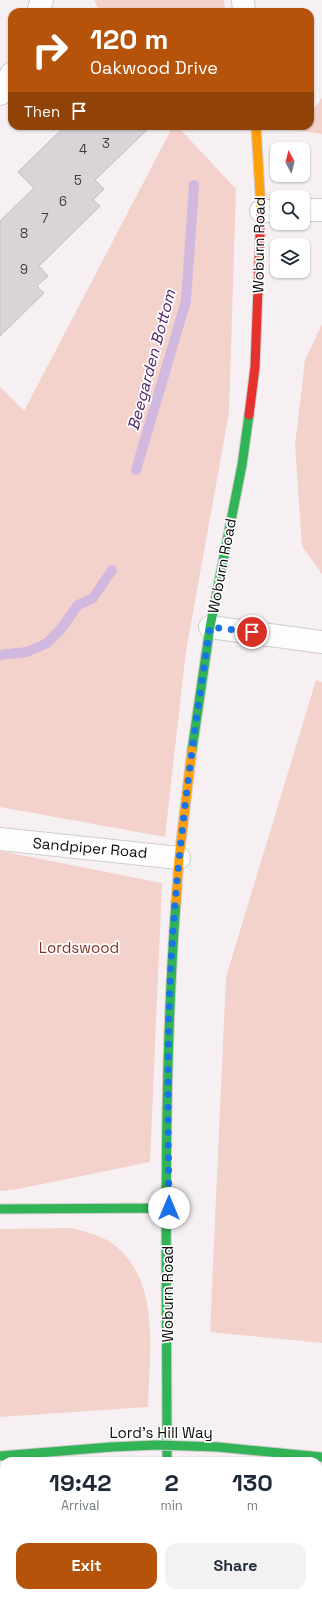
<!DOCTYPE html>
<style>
body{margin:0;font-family:"Space Grotesk",sans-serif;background:#f2f2f3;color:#1f2937;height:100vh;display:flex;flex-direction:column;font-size:15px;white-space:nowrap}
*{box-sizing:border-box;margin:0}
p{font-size:13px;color:#747a83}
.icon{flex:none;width:22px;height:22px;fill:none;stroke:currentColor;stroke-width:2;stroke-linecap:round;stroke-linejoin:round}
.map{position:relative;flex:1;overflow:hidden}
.side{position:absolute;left:0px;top:1457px;width:322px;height:140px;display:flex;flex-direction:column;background:#fff;border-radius:12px 12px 0 0;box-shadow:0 1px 3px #0004}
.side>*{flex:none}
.guide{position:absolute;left:8px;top:8px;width:306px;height:122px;border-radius:12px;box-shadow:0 1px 3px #0004;background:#b45309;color:#fff;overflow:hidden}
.needle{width:26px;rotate:353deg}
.tools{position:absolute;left:270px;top:142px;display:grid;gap:8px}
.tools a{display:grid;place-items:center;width:40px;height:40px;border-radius:8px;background:#fff;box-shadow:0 1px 3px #0004;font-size:20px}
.pin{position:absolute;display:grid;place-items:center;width:34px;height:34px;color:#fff;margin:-17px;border:2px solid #fff;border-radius:50%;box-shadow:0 1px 4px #0007}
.me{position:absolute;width:44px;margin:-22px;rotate:0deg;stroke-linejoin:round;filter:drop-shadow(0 0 3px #0008)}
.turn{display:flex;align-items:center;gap:14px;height:84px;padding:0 16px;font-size:18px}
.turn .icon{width:52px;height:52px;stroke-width:2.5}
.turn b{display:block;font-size:28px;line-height:34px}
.then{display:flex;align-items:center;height:38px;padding:0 16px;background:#0003;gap:8px;font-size:15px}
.eta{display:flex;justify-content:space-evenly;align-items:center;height:68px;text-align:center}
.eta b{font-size:24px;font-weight:600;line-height:28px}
.action{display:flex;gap:8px;margin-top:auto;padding:8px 16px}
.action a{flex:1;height:46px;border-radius:12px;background:#b45309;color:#fff;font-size:16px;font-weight:600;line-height:46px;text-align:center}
.action a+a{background:#f2f2f3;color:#1f2937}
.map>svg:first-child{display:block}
.green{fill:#f4d2cc}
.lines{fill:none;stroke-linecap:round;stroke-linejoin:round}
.stream{stroke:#d0b8de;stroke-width:10}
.building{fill:#d9d4d7;stroke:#c1bcbf}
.street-casing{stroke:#d0ccce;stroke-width:24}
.fast-casing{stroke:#d0ccce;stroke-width:11}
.slow-casing{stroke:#d0ccce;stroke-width:11}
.jam-casing{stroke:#d0ccce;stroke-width:11}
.street{stroke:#fefdfd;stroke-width:22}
.fast{stroke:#30b455;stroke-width:9}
.slow{stroke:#ff9f0a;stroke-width:9}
.jam{stroke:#e5322d;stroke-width:9}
.fast-bridge-casing{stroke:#d0ccce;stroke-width:11;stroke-linecap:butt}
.fast-bridge{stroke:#30b455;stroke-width:9}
.route{stroke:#1a73e8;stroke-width:7;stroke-dasharray:0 12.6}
.labels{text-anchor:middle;stroke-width:3.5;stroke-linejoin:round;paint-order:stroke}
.number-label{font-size:13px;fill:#413d3f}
.street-label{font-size:15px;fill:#0e0b0c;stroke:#fff}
.park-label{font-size:15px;fill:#813322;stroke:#fff}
.water-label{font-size:16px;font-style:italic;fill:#4f2665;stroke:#fff}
</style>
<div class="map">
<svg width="322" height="1597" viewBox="0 0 322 1597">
<rect width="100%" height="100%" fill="#f6f0f3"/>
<path class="green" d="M 94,0 L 224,0 L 225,12 L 100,12 Z
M 322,98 L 322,134 L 298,130 L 301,126 L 310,126 L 310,114 Z
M 173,126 L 177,126 L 236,189 L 229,413 L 186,651 L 165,837 L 0,807 L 0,387 L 24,411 Z
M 322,324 L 322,574 L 302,546 L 295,445 L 305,360 Z
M 316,680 L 322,682 L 322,1343 L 210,1332 L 226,977 Z
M 0,851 L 162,883 L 150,1162 L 18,1189 L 0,1191 Z
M 70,1228 C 84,1231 101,1235 113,1244 C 162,1281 149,1353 148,1407 L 0,1417 L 0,1229 Z
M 0,1543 L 4,1543 L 4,1593 L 147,1593 L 147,1597 L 0,1597 Z
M 216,1593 L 218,1593 L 287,1597 L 212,1597 Z"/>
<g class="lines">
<path class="stream" d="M 136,470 L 186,301 L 194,185
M 0,655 L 27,652 L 47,643 L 60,630 L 78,605 L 93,598 L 112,570"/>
</g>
<path class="building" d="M 65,126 L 151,126 L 95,180 L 104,189 L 93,200 L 100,206 L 39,266 L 48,276 L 37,286 L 44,293 L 0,336 L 0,221 L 34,188 L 18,172 Z"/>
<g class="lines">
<g class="street-casing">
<path id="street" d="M 243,0 L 244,12
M 38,12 L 42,0
M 0,94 L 12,73
M 303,210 L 322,210
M 261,211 L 277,211
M 210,627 L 322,642
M 0,839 L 179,858
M 167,1597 L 167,1593"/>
</g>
<g class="fast-casing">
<path id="fast" d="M 192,750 L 210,627 L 242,465 L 249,415
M 0,1209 L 169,1208
M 218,1447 L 322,1457
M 0,1456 L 111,1447
M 167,1461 C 167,1275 162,1088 176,902
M 318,1511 L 322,1512
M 0,1512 L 4,1511"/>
</g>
<g class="slow-casing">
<path id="slow" d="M 256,126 L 261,210
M 176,902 L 179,858 L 192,750"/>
</g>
<g class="jam-casing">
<path id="jam" d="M 249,415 L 255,367 L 261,210"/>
</g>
<use href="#street" class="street"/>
<use href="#fast" class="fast"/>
<use href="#slow" class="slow"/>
<use href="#jam" class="jam"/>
<g class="fast-bridge-casing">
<path id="fast-bridge" d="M 111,1447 L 157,1445 L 218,1447"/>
</g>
<use href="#fast-bridge" class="fast-bridge"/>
</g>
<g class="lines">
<path class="route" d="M 169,1208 C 168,1134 167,1059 170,984 C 175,865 192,745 210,627 L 252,632"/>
</g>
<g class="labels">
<g class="number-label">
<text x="106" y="148">3</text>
<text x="83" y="154">4</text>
<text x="78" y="185">5</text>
<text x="63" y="206">6</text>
<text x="45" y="223">7</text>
<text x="24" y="238">8</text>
<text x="24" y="274">9</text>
</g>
<g class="street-label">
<text transform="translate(259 245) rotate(-89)" y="5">Woburn Road</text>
<text transform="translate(222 566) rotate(-79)" y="5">Woburn Road</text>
<text transform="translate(90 848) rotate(5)" y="5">Sandpiper Road</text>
<text transform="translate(168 1294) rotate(-90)" y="5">Woburn Road</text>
<text x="161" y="1438">Lord's Hill Way</text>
</g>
<g class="park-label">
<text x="79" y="953">Lordswood</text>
</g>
<g class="water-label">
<text transform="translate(151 360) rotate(-75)" y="6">Beegarden Bottom</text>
</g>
</g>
</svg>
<div class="tools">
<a><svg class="needle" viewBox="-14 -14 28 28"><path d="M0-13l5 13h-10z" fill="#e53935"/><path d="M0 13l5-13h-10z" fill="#747a83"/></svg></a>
<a><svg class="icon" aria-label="search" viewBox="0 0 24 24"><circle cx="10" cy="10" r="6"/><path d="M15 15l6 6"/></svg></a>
<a><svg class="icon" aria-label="layers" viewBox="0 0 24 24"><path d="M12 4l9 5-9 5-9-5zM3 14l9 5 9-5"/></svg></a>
</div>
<div class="pin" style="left:252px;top:632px;background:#d93025"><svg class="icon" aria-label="arrive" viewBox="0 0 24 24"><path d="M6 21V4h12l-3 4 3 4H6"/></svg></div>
<svg class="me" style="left:169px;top:1208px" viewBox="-20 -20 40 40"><circle r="19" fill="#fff"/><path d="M0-13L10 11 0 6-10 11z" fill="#1a73e8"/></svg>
<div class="guide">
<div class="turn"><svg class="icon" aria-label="right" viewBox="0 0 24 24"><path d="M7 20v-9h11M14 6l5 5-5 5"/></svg><div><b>120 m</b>Oakwood Drive</div></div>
<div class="then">Then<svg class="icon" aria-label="arrive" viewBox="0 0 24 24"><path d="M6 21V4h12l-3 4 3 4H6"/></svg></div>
</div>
<section class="side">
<div class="eta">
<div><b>19:42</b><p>Arrival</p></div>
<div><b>2</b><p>min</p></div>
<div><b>130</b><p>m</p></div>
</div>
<div class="action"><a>Exit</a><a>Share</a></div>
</section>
</div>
